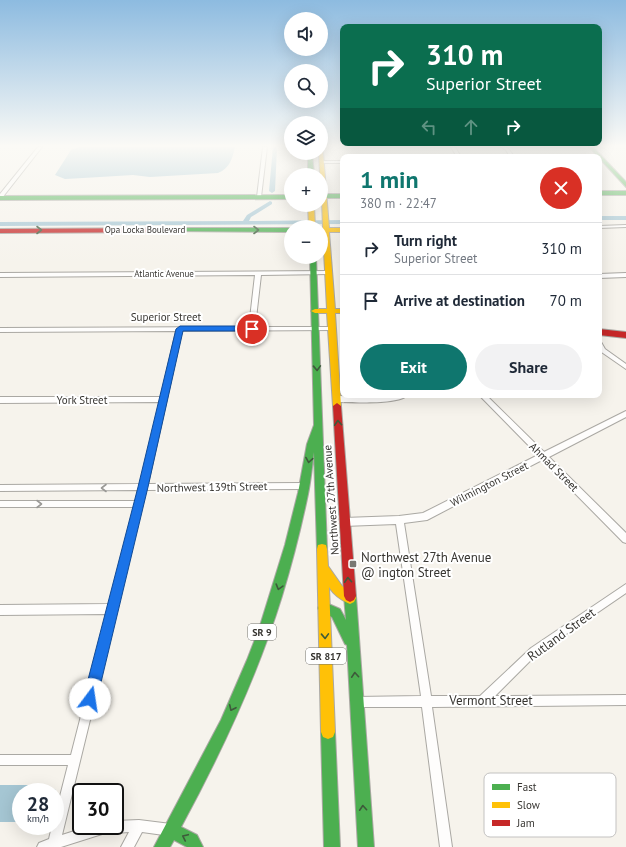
<!DOCTYPE html>
<meta charset="utf-8">
<style>
body{margin:0;font-family:"PT Sans",sans-serif;background:#f2f2f3;color:#1f2937;height:100vh;display:flex;flex-direction:column;font-size:15px;white-space:nowrap}
*{box-sizing:border-box;margin:0}
p{font-size:13px;color:#747a83}
.icon{flex:none;width:22px;height:22px;fill:none;stroke:currentColor;stroke-width:2;stroke-linecap:round;stroke-linejoin:round}
.map{position:relative;flex:1;overflow:hidden}
.sheet{position:absolute;left:340px;top:154px;width:262px;height:244px;display:flex;flex-direction:column;background:#fff;border-radius:8px;box-shadow:0 4px 16px #0002}
.sheet>*{flex:none}
.hud{position:absolute;left:340px;top:24px;width:262px;height:122px;border-radius:8px;box-shadow:0 4px 16px #0002;background:#0b6e4f;color:#fff;overflow:hidden}
.buttons{position:absolute;left:284px;top:12px;display:grid;gap:8px}
.buttons a{display:grid;place-items:center;width:44px;height:44px;border-radius:50%;background:#fff;box-shadow:0 4px 16px #0002;font-size:20px}
.speed{position:absolute;left:12px;top:783px;display:flex;gap:8px;font-size:20px;font-weight:700;text-align:center}
.speed>*{display:grid;place-content:center;width:52px;height:52px;border-radius:50%;background:#fff;box-shadow:0 4px 16px #0002;line-height:1}
.speed small{font-size:10px;font-weight:400}
.speed .limit{border:2px solid #111;border-radius:6px;background:#fff;color:#111}
.pin{position:absolute;display:grid;place-items:center;width:34px;height:34px;color:#fff;margin:-17px;border:2px solid #fff;border-radius:50%;box-shadow:0 1px 4px #0007}
.me{position:absolute;width:44px;margin:-22px;rotate:14deg;stroke-linejoin:round;filter:drop-shadow(0 0 3px #0008)}
.turn{display:flex;align-items:center;gap:14px;height:84px;padding:0 20px;font-size:18px}
.turn .icon{width:52px;height:52px;stroke-width:2.5}
.turn b{display:block;font-size:28px;line-height:34px}
.lanes{display:flex;align-items:center;height:38px;padding:0 20px;background:#0003;justify-content:center;gap:20px;direction:ltr}
.lanes .off{opacity:.35}
.round{display:grid;place-items:center;flex:none;width:42px;height:42px;border-radius:21px;background:#f2f2f3}
.head{display:flex;align-items:center;justify-content:space-between;height:68px;padding:0 20px}
h1{font-size:24px;font-weight:600;line-height:30px;color:#0f766e}
.action{display:flex;gap:8px;margin-top:auto;padding:8px 20px}
.action a{flex:1;height:46px;border-radius:24px;background:#0f766e;color:#fff;font-size:16px;font-weight:600;line-height:46px;text-align:center}
.action a+a{background:#f2f2f3;color:#1f2937}
ul{padding:0;list-style:none}
li{display:flex;align-items:center;gap:12px;height:52px;padding:0 20px;border-top:1px solid #e0e1e3}
li div{flex:1}
li b{display:block;font-size:15px}
li em{font-style:normal}
.map>svg:first-child{display:block}
.water{fill:#a5c6d3}
.lines{fill:none;stroke-linecap:round;stroke-linejoin:round}
.canal{fill:#a5c6d3;fill-rule:evenodd}
.street-casing{stroke:#aaa8a3;stroke-width:2}
.fast-casing{stroke:#aaa8a3;stroke-width:2}
.slow-casing{stroke:#aaa8a3;stroke-width:2}
.jam-casing{stroke:#aaa8a3;stroke-width:2}
.street{fill:#fefdfc;fill-rule:evenodd}
.fast{fill:#4caf50;fill-rule:evenodd}
.slow{fill:#ffc107;fill-rule:evenodd}
.jam{fill:#c62828;fill-rule:evenodd}
.oneway{stroke:#3d5a3a}
.oneway2{stroke:#9a9996}
.route{fill:#1a73e8;stroke:#114b97}
.poi-dot{fill:#7a7872;stroke:#fff;stroke-width:1.5}
.labels{text-anchor:middle;stroke-width:4;stroke-linejoin:round;paint-order:stroke}
.far-street-label{font-size:9px;fill:#373531;stroke:#fff}
.shield{fill:#fff;stroke:#73726f;stroke-width:1}
.shield-label{font-size:10px;font-weight:bold;fill:#373531}
.street-label{font-size:11px;fill:#373531;stroke:#fff}
.near-poi-label{font-size:13px;fill:#373531;stroke:#fff;text-anchor:start}
.near-street-label{font-size:13px;fill:#373531;stroke:#fff}
.key{fill:#fff;stroke:#c3c2c1;stroke-width:1}
.key-label{font-size:11px;fill:#373531}
</style>
<div class="map">
<svg width="626" height="847" viewBox="0 0 626 847">
<rect width="100%" height="100%" fill="#f6f3ec"/>
<path class="water" d="M 79,147 L 235,147 C 232,159 230,168 218,173 L 150,177 L 133,175 L 83,178 L 65,179 L 55,175 L 71,150 Z
M 0,785 L 43,785 L 56,790 L 55,792 L 21,792 L 21,822 L 0,822 Z"/>
<g class="lines">
<path class="canal" d="M 273,147 L 277,147 L 275,191 L 272,193 L 269,191 Z
M 270,201 L 272,202 L 272,204 L 251,217 L 249,221 L 343,220 L 343,224 L 0,226 L 0,222 L 243,221 L 247,215 Z
M 599,216 L 626,216 L 626,220 L 599,220 Z"/>
<g class="street-casing">
<path id="street" d="M 38,147 L 42,147 L 2,198 L 0,198 L 0,194 Z
M 263,147 L 267,147 L 261,197 L 259,198 L 257,197 Z
M 451,147 L 455,147 L 461,157 L 457,157 Z
M 501,147 C 508,146 510,151 514,157 L 510,157 L 506,150 Z
M 322,161 L 343,161 L 343,163 L 321,163 L 321,161 Z
M 626,225 L 626,227 L 599,228 L 599,226 Z
M 328,271 L 331,273 L 330,274 L 261,275 L 255,327 L 332,327 L 335,329 L 334,330 L 182,331 L 148,484 L 305,483 L 308,484 L 309,486 L 308,488 L 305,489 L 146,490 L 62,835 L 90,826 L 115,826 L 115,821 L 139,820 L 171,824 L 175,826 L 177,830 L 175,834 L 171,836 L 142,832 L 134,847 L 121,847 L 129,832 L 102,834 L 61,847 L 37,847 L 39,843 L 49,839 L 52,826 L 55,826 L 55,816 L 68,765 L 0,765 L 0,755 L 71,755 L 107,614 L 0,615 L 0,605 L 109,604 L 134,507 L 0,507 L 0,501 L 136,501 L 138,490 L 0,491 L 0,485 L 140,484 L 160,402 L 0,403 L 0,397 L 161,397 L 176,331 L 0,332 L 0,328 L 249,327 L 255,275 L 0,277 L 0,273 Z
M 626,273 L 626,277 L 599,278 L 599,274 Z
M 599,341 L 601,342 L 605,349 L 626,364 L 626,369 L 600,351 Z
M 394,395 L 408,395 C 398,405 352,402 337,402 L 334,399 L 337,396 L 383,397 Z
M 479,395 L 486,395 L 544,452 L 626,411 L 626,417 L 549,457 L 626,533 L 626,543 L 623,542 L 542,460 L 427,520 L 404,523 L 431,696 L 480,696 L 531,648 L 626,584 L 626,593 L 537,654 L 495,696 L 626,695 L 626,705 L 432,707 L 452,847 L 440,847 L 422,707 L 356,707 L 352,706 L 351,702 L 352,698 L 356,697 L 421,696 L 396,524 L 344,526 L 341,525 L 340,522 L 341,519 L 344,518 L 399,516 L 423,513 L 538,455 Z"/>
</g>
<g class="fast-casing">
<path id="fast" d="M 589,147 L 593,147 L 626,182 L 626,187 Z
M 308,153 L 312,153 L 314,175 L 308,175 Z
M 599,191 L 626,191 L 626,195 L 599,195 Z
M 321,194 L 343,194 L 343,198 L 321,198 Z
M 291,195 L 291,199 L 0,200 L 0,196 Z
M 175,228 L 291,228 L 291,232 L 173,231 L 172,230 Z
M 310,257 L 316,257 L 327,549 L 326,553 L 322,554 L 318,553 L 317,549 L 314,452 C 312,465 311,480 308,494 C 301,528 292,563 282,596 C 257,677 221,753 181,827 L 197,835 L 203,847 L 187,847 L 174,840 L 170,847 L 154,847 L 221,720 L 247,660 L 259,629 L 285,545 L 298,493 L 307,444 L 314,425 Z
M 350,590 L 354,592 L 356,596 L 374,847 L 358,847 L 347,645 L 345,644 L 332,617 L 320,612 L 318,608 L 320,604 L 324,602 L 340,609 L 346,620 L 344,596 L 346,592 Z
M 328,725 L 333,727 L 335,732 L 340,847 L 324,847 L 321,732 L 323,727 Z"/>
</g>
<g class="slow-casing">
<path id="slow" d="M 321,151 L 323,152 L 329,228 L 343,228 L 343,232 L 329,232 L 335,309 L 343,309 L 343,313 L 335,313 L 341,406 L 337,409 L 333,406 L 327,313 L 315,313 L 311,311 L 315,309 L 327,309 L 323,232 L 321,232 L 321,228 L 323,228 L 321,175 L 320,175 L 319,153 L 321,153 Z
M 308,205 L 314,205 L 315,227 L 309,227 Z
M 322,544 L 326,545 L 327,549 L 328,566 L 342,586 L 354,594 L 356,598 L 354,602 L 350,604 C 341,600 334,595 329,587 L 335,732 L 333,737 L 328,739 L 323,737 L 321,732 L 317,549 L 318,545 Z"/>
</g>
<g class="jam-casing">
<path id="jam" d="M 0,229 L 175,228 L 178,230 L 175,232 L 0,233 Z
M 599,329 L 626,332 L 626,338 L 599,335 Z
M 337,403 L 341,406 L 356,596 L 354,600 L 350,602 L 346,600 L 344,596 L 333,406 Z"/>
</g>
<use href="#street" class="street"/>
<use href="#fast" class="fast"/>
<use href="#slow" class="slow"/>
<use href="#jam" class="jam"/>
</g>
<defs><path id="oneway-chevron" d="M-2-3.5L2.5 0L-2 3.5" fill="none" stroke-width="1.6" stroke-linecap="round" stroke-linejoin="round"/></defs>
<g class="oneway">
<use href="#oneway-chevron" transform="translate(39 230)"/>
<use href="#oneway-chevron" transform="translate(256 230)"/>
<use href="#oneway-chevron" transform="translate(317 368) rotate(88)"/>
<use href="#oneway-chevron" transform="translate(338 423) rotate(-94)"/>
<use href="#oneway-chevron" transform="translate(309 460) rotate(99)"/>
<use href="#oneway-chevron" transform="translate(348 580) rotate(-94)"/>
<use href="#oneway-chevron" transform="translate(279 587) rotate(106)"/>
<use href="#oneway-chevron" transform="translate(325 636) rotate(88)"/>
<use href="#oneway-chevron" transform="translate(355 675) rotate(-94)"/>
<use href="#oneway-chevron" transform="translate(232 708) rotate(115)"/>
<use href="#oneway-chevron" transform="translate(363 808) rotate(-94)"/>
<use href="#oneway-chevron" transform="translate(185 837) rotate(-155)"/>
</g>
<g class="oneway2">
<use href="#oneway-chevron" transform="translate(104 488) rotate(180)"/>
<use href="#oneway-chevron" transform="translate(39 504)"/>
</g>
<linearGradient id="sky" x2="0" y2="1"><stop stop-color="#8dbbe0"/><stop offset="0.55" stop-color="#fbfaf6"/><stop offset="1" stop-color="#fbfaf6" stop-opacity="0"/></linearGradient>
<rect width="626" height="265" fill="url(#sky)"/>
<path class="route" d="M 180,326 L 252,326 L 256,329 L 252,331 L 183,331 L 148,487 L 97,699 L 95,704 L 90,706 L 85,704 L 83,699 L 138,487 L 176,329 Z"/>
<rect class="poi-dot" x="349" y="560" width="8" height="8" rx="2"/>
<g class="labels">
<g class="far-street-label">
<text x="145" y="233">Opa Locka Boulevard</text>
<text x="164" y="277">Atlantic Avenue</text>
</g>
<g class="shield">
<rect x="248" y="624" width="28" height="16" rx="3"/>
<rect x="306" y="648" width="40" height="16" rx="3"/>
</g>
<g class="shield-label">
<text x="262" y="636">SR 9</text>
<text x="326" y="660">SR 817</text>
</g>
<g class="street-label">
<text x="166" y="321">Superior Street</text>
<text x="82" y="404">York Street</text>
<text transform="translate(554 467) rotate(45)" y="4">Ahmad Street</text>
<text transform="translate(489 484) rotate(-27)" y="4">Wilmington Street</text>
<text transform="translate(212 487) rotate(-1)" y="4">Northwest 139th Street</text>
<text transform="translate(331 500) rotate(-94)" y="4">Northwest 27th Avenue</text>
</g>
<g class="near-poi-label">
<text x="361" y="562">Northwest 27th Avenue<tspan x="361" dy="15">@ ington Street</tspan></text>
</g>
<g class="near-street-label">
<text transform="translate(561 634) rotate(-36)" y="5">Rutland Street</text>
<text x="491" y="705">Vermont Street</text>
</g>
</g>
<rect x="484" y="773" width="132" height="64" rx="6" class="key"/>
<rect x="492" y="784" width="18" height="6" fill="#4caf50"/>
<rect x="492" y="802" width="18" height="6" fill="#ffc107"/>
<rect x="492" y="820" width="18" height="6" fill="#c62828"/>
<g class="key-label">
<text x="517" y="791">Fast</text>
<text x="517" y="809">Slow</text>
<text x="517" y="827">Jam</text>
</g>
</svg>
<div class="buttons">
<a><svg class="icon" aria-label="sound" viewBox="0 0 24 24"><path d="M4 9h4l5-4v14l-5-4H4zM17 9q2 3 0 6"/></svg></a>
<a><svg class="icon" aria-label="search" viewBox="0 0 24 24"><circle cx="10" cy="10" r="6"/><path d="M15 15l6 6"/></svg></a>
<a><svg class="icon" aria-label="layers" viewBox="0 0 24 24"><path d="M12 4l9 5-9 5-9-5zM3 14l9 5 9-5"/></svg></a>
<a>+</a>
<a>−</a>
</div>
<div class="speed"><div>28<small>km/h</small></div><div class="limit">30</div></div>
<div class="pin" style="left:252px;top:329px;background:#d93025"><svg class="icon" aria-label="arrive" viewBox="0 0 24 24"><path d="M6 21V4h12l-3 4 3 4H6"/></svg></div>
<svg class="me" style="left:90px;top:699px" viewBox="-20 -20 40 40"><circle r="19" fill="#fff"/><path d="M0-13L10 11 0 6-10 11z" fill="#1a73e8"/></svg>
<div class="hud">
<div class="turn"><svg class="icon" aria-label="right" viewBox="0 0 24 24"><path d="M7 20v-9h11M14 6l5 5-5 5"/></svg><div><b>310 m</b>Superior Street</div></div>
<div class="lanes"><svg class="icon off" aria-label="left" viewBox="0 0 24 24"><path d="M17 20v-9H6M10 6l-5 5 5 5"/></svg><svg class="icon off" aria-label="ahead" viewBox="0 0 24 24"><path d="M12 20V5M6 11l6-6 6 6"/></svg><svg class="icon" aria-label="right" viewBox="0 0 24 24"><path d="M7 20v-9h11M14 6l5 5-5 5"/></svg></div>
</div>
<section class="sheet">
<div class="head"><div><h1>1 min</h1><p>380 m · 22:47</p></div><a class="round" style="background:#d93025;color:#fff"><svg class="icon" aria-label="close" viewBox="0 0 24 24"><path d="M6 6l12 12M18 6L6 18"/></svg></a></div>
<ul>
<li><svg class="icon" aria-label="right" viewBox="0 0 24 24"><path d="M7 20v-9h11M14 6l5 5-5 5"/></svg><div><b>Turn right</b><p>Superior Street</p></div><em>310 m</em></li>
<li><svg class="icon" aria-label="arrive" viewBox="0 0 24 24"><path d="M6 21V4h12l-3 4 3 4H6"/></svg><div><b>Arrive at destination</b></div><em>70 m</em></li>
</ul>
<div class="action"><a>Exit</a><a>Share</a></div>
</section>
</div>
